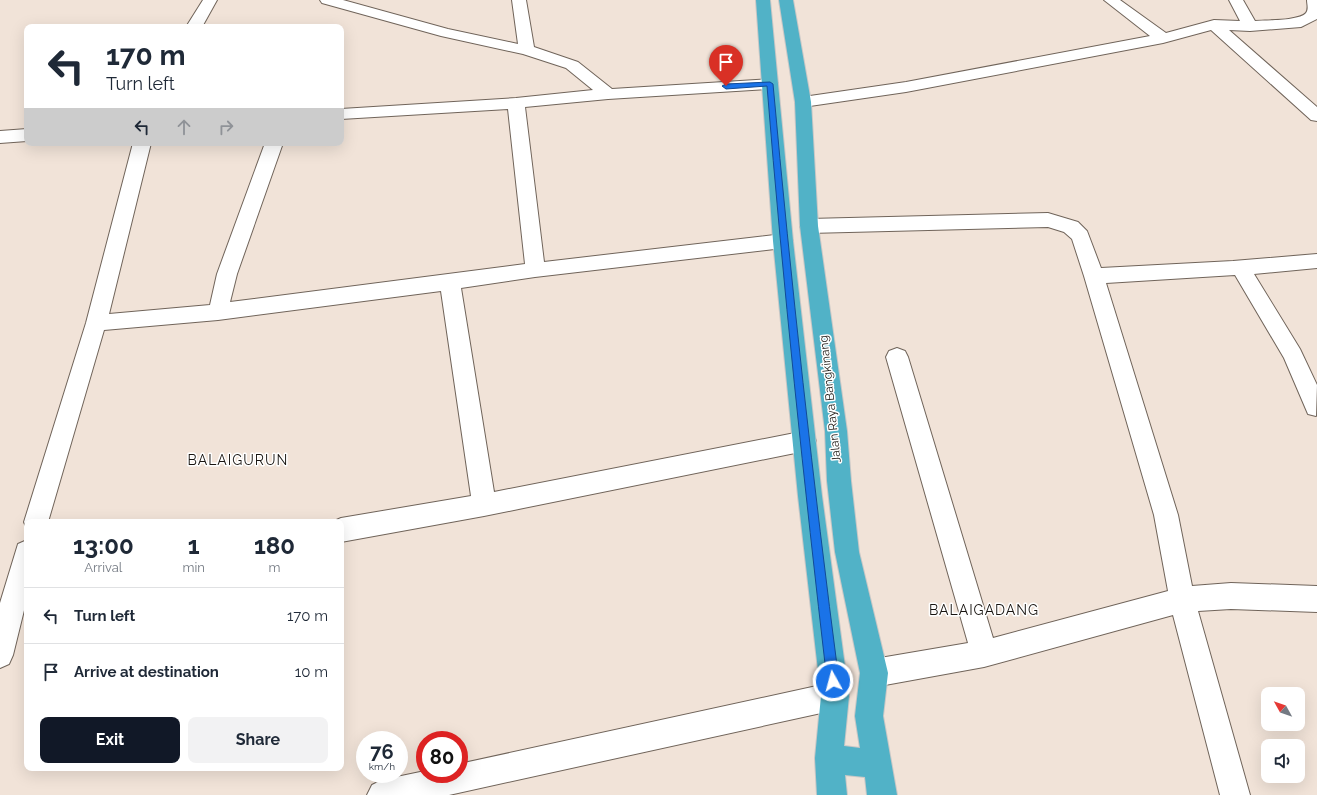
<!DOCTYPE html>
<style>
body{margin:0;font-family:Raleway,sans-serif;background:#f2f2f3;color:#1f2937;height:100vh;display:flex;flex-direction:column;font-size:15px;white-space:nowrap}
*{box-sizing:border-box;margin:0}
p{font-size:13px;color:#747a83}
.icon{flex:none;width:22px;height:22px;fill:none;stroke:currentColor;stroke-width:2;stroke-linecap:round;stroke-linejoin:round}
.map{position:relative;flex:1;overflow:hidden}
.panel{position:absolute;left:24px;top:519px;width:320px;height:252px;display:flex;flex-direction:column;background:#fff;border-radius:8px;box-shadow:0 4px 16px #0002}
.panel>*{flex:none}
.hud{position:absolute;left:24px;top:24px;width:320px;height:122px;border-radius:8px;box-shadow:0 4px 16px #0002;background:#fff;color:#1f2937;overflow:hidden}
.needle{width:26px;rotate:310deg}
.buttons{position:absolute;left:1261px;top:687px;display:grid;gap:8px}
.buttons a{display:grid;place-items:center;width:44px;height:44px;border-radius:8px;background:#fff;box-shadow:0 4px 16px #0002;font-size:20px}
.speed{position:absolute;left:356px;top:731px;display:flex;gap:8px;font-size:20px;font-weight:700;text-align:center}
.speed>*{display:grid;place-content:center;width:52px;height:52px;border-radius:50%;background:#fff;box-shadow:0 4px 16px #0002;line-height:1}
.speed small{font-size:10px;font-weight:400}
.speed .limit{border:6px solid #d22;background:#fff;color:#111}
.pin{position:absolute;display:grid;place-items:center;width:34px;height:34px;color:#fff;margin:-41px -17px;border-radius:50% 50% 50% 0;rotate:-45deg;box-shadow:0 0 4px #0007}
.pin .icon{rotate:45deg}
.me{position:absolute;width:44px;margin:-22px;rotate:353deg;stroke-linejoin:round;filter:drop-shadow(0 0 3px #0008)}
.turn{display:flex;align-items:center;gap:14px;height:84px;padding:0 16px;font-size:18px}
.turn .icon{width:52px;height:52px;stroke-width:2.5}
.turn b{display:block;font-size:28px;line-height:34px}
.lanes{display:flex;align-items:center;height:38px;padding:0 16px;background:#0003;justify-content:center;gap:20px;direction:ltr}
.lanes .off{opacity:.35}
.eta{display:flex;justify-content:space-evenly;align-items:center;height:68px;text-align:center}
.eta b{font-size:24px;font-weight:700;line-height:28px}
.action{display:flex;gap:8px;margin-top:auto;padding:8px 16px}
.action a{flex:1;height:46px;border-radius:8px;background:#111827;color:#fff;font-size:16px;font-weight:700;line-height:46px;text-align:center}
.action a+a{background:#f2f2f3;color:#1f2937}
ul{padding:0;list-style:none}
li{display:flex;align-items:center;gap:12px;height:56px;padding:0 16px;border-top:1px solid #e0e1e3}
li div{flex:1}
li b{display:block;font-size:15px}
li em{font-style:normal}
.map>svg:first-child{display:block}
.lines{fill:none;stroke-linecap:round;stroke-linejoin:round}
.minor-casing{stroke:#70645a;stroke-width:2}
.highway-casing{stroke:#c8c7c6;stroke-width:2}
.minor{fill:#fff;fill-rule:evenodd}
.highway{fill:#51b2c7;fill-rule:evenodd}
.route{fill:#1a73e8;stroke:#114b97}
.labels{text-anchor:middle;stroke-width:3;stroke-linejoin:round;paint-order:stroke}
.street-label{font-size:12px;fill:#181410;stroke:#fff}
.quarter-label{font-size:14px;letter-spacing:1px;fill:#181410;stroke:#fff}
</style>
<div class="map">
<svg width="1317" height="795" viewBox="0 0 1317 795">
<rect width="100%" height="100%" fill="#f1e3d8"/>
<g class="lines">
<g class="minor-casing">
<path id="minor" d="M 203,0 L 217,0 L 202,27 L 186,27 Z
M 320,0 L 343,0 L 448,29 L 518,44 L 512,0 L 526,0 L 534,47 L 578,62 L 612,89 L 770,79 L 776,80 L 778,84 L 776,88 L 770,89 L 608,99 L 525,107 L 544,262 L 783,234 L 790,236 L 793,241 L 790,246 L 783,248 L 535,277 L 461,288 L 494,492 L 805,431 L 813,434 L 816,441 L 813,448 L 805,451 L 484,516 L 341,542 L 341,522 L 332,522 L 341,518 L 471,496 L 441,291 L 218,320 L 104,330 L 48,522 L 27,522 L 27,529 L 24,522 L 86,323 L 133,143 L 151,143 L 109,314 L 210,305 L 217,274 L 265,143 L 283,143 L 237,274 L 230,302 L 525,264 L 508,109 L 341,119 L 341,109 L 516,98 L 593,90 L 566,68 L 523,54 L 441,36 L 322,3 Z
M 1104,0 L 1120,0 L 1166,33 L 1214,20 L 1240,21 L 1229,0 L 1243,0 L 1255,21 C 1266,20 1299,21 1306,13 C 1309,9 1307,4 1307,0 L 1317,0 L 1317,19 L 1301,27 L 1250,31 L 1229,30 L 1317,107 L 1317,121 L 1311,120 L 1211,30 L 1163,43 L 906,92 L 803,107 L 797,106 L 795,102 L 797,98 L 803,97 L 906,82 L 1150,36 Z
M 27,129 L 27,141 L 0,143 L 0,131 Z
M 1048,213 L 1078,222 L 1087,231 L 1101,268 L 1233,261 L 1317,254 L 1317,268 L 1254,274 L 1300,349 L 1317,385 L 1316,416 L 1308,414 L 1284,358 L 1235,275 L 1106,283 L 1178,515 L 1192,586 L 1231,583 L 1317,586 L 1317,612 L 1231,609 L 1198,611 L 1250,795 L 1220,795 L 1173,615 L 984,667 L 874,687 L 864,683 L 860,673 L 864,663 L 874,659 L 968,643 L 886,357 L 889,351 L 897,348 L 905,351 L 908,357 L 993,638 L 1168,591 L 1154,515 L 1084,276 L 1072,239 L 1064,232 L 1048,227 L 809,233 L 802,231 L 800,226 L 802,221 L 809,219 Z
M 27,540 L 27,598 L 13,655 L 9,664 L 0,668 L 0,603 L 18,544 Z
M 835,682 L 845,686 L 849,696 L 845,706 L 835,710 L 449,795 L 367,795 L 372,785 L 382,780 L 425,771 L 425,774 L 459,774 L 459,764 Z"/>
</g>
<g class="highway-casing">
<path id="highway" d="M 756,0 L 770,0 L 793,241 L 822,496 L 849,696 L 844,746 L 860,748 L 855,716 L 860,673 L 835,552 L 827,481 L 825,431 L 800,226 L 795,102 L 779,0 L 793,0 L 811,102 L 818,226 L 847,431 L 851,481 L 859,552 L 888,673 L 883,716 L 897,795 L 867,795 L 865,777 L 845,775 L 847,795 L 817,795 L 815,758 L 821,696 L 798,496 L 773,241 Z"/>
</g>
<use href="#minor" class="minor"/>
<use href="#highway" class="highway"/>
</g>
<path class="route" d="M 770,82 L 773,84 C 791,283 813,482 839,681 L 837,685 L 833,686 L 829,685 L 827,681 C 804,483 783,285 767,86 L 726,89 L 722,86 L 726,84 Z"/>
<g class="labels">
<g class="street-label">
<text transform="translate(830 399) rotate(-96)" y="4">Jalan Raya Bangkinang</text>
</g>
<g class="quarter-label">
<text x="238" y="465">BALAIGURUN</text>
<text x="984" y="615">BALAIGADANG</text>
</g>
</g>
</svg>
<div class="buttons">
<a><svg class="needle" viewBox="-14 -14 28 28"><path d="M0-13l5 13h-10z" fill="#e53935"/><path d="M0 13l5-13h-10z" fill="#747a83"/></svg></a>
<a><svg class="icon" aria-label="sound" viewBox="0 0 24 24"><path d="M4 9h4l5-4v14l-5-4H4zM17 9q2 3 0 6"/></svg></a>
</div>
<div class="speed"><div>76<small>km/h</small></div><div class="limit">80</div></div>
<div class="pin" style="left:726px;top:86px;background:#d93025"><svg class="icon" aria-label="arrive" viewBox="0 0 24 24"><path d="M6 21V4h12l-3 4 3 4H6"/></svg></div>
<svg class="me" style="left:833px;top:681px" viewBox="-20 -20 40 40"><circle r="17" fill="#1a73e8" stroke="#fff" stroke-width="3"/><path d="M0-11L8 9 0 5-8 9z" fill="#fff"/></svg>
<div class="hud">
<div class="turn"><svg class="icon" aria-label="left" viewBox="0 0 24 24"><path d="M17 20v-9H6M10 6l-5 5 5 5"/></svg><div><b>170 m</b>Turn left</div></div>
<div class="lanes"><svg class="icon" aria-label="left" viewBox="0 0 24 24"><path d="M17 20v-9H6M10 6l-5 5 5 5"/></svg><svg class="icon off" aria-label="ahead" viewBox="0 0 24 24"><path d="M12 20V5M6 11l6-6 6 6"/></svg><svg class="icon off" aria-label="right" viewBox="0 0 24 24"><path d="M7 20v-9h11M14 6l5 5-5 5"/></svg></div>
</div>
<section class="panel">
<div class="eta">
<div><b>13:00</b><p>Arrival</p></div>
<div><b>1</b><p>min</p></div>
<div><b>180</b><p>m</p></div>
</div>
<ul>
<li><svg class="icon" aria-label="left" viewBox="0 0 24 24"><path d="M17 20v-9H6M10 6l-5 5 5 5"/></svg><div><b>Turn left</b></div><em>170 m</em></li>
<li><svg class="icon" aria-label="arrive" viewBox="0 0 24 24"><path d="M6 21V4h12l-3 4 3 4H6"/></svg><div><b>Arrive at destination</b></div><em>10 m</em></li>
</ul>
<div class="action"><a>Exit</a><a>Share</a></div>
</section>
</div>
